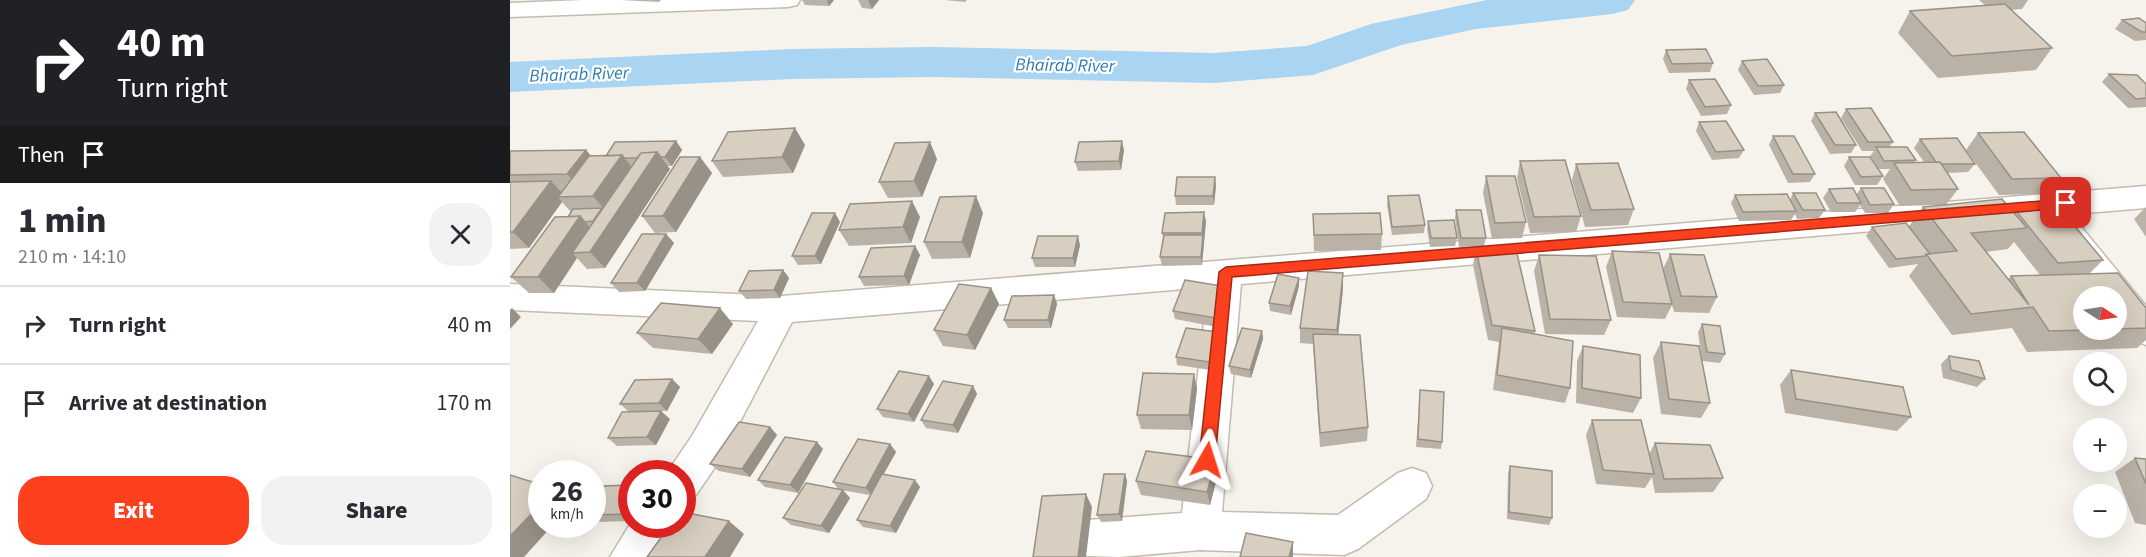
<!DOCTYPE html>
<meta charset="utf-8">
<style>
body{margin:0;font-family:"Source Sans 3",sans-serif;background:#f2f2f3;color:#2b2b33;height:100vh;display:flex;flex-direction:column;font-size:22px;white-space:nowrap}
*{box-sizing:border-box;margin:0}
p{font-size:20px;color:#7c7c81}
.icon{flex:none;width:33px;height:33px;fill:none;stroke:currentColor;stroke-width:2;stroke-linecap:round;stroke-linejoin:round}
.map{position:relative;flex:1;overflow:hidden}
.drawer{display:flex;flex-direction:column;background:#fff;width:510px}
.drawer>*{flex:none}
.banner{background:#202124;color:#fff;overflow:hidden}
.needle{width:39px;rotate:102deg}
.tools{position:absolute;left:1563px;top:286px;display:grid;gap:12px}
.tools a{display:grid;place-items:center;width:54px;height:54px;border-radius:50%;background:#fff;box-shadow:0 6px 24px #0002;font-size:30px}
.speed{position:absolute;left:18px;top:460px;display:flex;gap:12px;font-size:30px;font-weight:700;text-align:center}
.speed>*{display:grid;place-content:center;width:78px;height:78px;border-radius:50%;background:#fff;box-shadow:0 6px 24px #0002;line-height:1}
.speed small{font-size:15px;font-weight:400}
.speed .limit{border:9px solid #d22;background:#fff;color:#111}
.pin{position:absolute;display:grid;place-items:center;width:51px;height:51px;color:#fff;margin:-26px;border-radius:12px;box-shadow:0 3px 9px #0006}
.me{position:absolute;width:66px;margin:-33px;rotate:6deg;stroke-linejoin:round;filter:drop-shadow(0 0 4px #0008)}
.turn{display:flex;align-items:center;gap:21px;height:126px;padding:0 18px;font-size:27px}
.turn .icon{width:78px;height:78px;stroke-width:2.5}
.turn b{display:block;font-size:42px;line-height:51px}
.then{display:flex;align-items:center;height:57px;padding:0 18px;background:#0003;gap:12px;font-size:22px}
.round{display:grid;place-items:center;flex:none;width:63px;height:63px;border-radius:24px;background:#f2f2f3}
.summary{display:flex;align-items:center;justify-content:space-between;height:102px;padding:0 18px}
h1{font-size:36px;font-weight:800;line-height:45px}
.action{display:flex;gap:12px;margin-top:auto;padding:12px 18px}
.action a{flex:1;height:69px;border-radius:24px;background:#fc3f1d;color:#fff;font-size:24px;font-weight:800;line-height:69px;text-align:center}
.action a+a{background:#f2f2f3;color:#2b2b33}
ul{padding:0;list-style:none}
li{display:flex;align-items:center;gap:18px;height:78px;padding:0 18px;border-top:2px solid #e1e1e2}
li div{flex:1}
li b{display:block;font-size:22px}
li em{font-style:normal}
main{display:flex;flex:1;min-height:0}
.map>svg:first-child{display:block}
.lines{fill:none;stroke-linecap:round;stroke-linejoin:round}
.river{fill:#a9d4f2;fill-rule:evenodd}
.minor-casing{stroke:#c2bbae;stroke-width:3}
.minor{fill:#fff;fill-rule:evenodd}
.wall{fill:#bab2a6;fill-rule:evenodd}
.shaded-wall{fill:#979187}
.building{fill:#d8cfc1;stroke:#979187;stroke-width:1.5}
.route{fill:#fc3f1d;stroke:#a42913;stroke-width:1.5}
.labels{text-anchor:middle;stroke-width:4.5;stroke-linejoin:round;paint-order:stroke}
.far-water-label{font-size:18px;font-style:italic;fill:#2e7ab2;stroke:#fff}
</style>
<main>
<section class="drawer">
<div class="banner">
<div class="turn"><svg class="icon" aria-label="right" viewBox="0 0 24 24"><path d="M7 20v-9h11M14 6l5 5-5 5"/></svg><div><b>40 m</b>Turn right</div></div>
<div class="then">Then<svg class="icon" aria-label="arrive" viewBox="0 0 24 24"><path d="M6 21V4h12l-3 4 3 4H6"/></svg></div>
</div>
<div class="summary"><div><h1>1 min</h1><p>210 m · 14:10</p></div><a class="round"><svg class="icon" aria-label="close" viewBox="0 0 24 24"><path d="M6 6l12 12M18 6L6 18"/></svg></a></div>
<ul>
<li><svg class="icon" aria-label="right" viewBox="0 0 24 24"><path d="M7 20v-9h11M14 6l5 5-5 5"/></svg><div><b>Turn right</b></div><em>40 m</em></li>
<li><svg class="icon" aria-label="arrive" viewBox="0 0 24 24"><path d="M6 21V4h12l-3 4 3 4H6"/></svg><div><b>Arrive at destination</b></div><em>170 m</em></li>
</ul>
<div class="action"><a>Exit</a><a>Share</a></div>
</section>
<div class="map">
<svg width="1636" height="557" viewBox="0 0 1636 557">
<rect width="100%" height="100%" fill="#f6f3ec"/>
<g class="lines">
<path class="river" d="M 977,0 L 1125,0 L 1118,10 L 1102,14 L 966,29 L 891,45 L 803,75 L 704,83 L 421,77 L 282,79 L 0,92 L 0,62 L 282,49 L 421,47 L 704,53 L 797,46 L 861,24 Z"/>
<g class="minor-casing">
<path id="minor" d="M 73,0 L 290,0 L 287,5 L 278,7 L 0,17 L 0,3 Z
M 1636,186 L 1636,208 L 731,284 L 712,512 L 828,515 L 888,473 L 902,468 L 916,473 L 922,486 L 916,499 L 848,549 L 834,555 L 690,550 L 609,557 L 549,555 L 543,541 L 549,527 L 564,521 L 672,513 L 698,287 L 282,322 L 210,460 L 186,495 L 172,500 L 172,474 L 156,474 L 182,436 L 248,321 L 0,310 L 0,284 L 272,296 Z
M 1557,219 L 1568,223 L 1636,306 L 1636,345 C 1612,337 1606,321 1606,297 L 1590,297 L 1546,239 L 1541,231 L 1546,223 Z
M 122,521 L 122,525 L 163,525 L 145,557 L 100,557 Z"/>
</g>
<use href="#minor" class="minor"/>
</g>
<path class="wall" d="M 111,0 L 151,0 L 149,2 Z
M 292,0 L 324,0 L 319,6 L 295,5 Z
M 348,0 L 369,0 L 362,9 L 352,8 Z
M 435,0 L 457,0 L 455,2 Z
M 1469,0 L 1518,0 L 1512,9 L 1501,10 L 1542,48 L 1526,70 L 1428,78 L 1388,33 L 1400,11 L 1475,5 Z
M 1612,20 L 1636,23 L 1636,40 L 1625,41 L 1605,29 Z
M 1156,50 L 1203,63 L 1200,72 L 1159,73 L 1153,59 Z
M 1232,61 L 1274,85 L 1270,93 L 1244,95 L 1228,70 Z
M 1599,74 L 1636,84 L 1636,107 L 1618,108 L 1592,82 Z
M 1179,80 L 1221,105 L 1217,114 L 1191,116 L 1176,89 Z
M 1336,109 L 1383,142 L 1379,147 L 1406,160 L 1404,163 L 1414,162 L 1404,148 L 1410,139 L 1465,164 L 1458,172 L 1437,173 L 1448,189 L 1436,205 L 1501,209 L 1503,207 L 1593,260 L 1579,274 L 1636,308 L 1636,340 L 1627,348 L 1517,352 L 1502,328 L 1442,335 L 1399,276 L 1408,264 L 1379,268 L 1356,236 L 1362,227 L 1399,226 L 1413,207 L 1433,205 L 1390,206 L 1373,179 L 1380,169 L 1369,169 L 1360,156 L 1364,151 L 1352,151 L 1331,118 ZM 1504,242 L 1530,275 L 1501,276 L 1498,279 L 1476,252 L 1498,249 ZM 1606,297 L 1606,330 L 1574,330 Z
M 1305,113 L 1346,145 L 1341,153 L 1320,154 L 1301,121 Z
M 1189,122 L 1234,150 L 1229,158 L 1202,160 L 1186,131 Z
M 1468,133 L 1551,178 L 1537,194 L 1489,195 L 1456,150 Z
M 1263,136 L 1305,174 L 1300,182 L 1278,183 L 1259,145 Z
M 166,141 L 172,150 L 162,166 L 157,166 L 160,169 L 95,268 L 77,269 L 67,258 L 44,293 L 19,293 L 1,277 L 58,217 L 61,212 L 52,202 L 19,248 L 0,249 L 0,151 L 76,150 L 81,156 L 96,156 Z
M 295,145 L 283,173 L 213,177 L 202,161 Z
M 614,150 L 611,170 L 568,171 L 565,162 Z
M 190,157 L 202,173 L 166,232 L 145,233 L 132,216 Z
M 1339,157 L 1373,176 L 1367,185 L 1345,185 L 1334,166 Z
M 427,159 L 412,197 L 378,198 L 369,182 Z
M 1010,161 L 1071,216 L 1066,232 L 1020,233 L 1007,178 Z
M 1066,164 L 1124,209 L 1118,225 L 1075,227 L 1062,180 Z
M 976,176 L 1016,222 L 1012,238 L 982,239 L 973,193 Z
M 705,177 L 706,186 L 704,205 L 666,205 L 665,196 Z
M 1351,188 L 1384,204 L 1378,213 L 1355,213 L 1350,205 L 1345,212 L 1321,212 L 1313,198 L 1319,189 L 1346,195 Z
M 1283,193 L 1315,210 L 1309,218 L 1287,219 L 1285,214 L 1281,220 L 1229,221 L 1221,203 L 1225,195 L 1280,200 Z
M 878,196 L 915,225 L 914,233 L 882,235 L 877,205 Z
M 1636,207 L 1636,237 L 1624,219 Z
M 946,210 L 976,238 L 974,246 L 949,247 L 945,218 Z
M 473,213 L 460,258 L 422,259 L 414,242 Z
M 803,214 L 872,234 L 871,250 L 804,251 Z
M 410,217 L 401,243 L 339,246 L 329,230 Z
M 696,221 L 692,265 L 652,266 L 650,257 L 653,238 L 652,233 Z
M 918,221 L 947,238 L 945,246 L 920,247 L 917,229 Z
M 330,222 L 311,264 L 288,265 L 282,256 Z
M 156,234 L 164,243 L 135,291 L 109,292 L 101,283 Z
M 570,245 L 565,267 L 525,267 L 522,258 Z
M 405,246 L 410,255 L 399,285 L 354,286 L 349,277 Z
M 966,249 L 1025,331 L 1024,334 L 1060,388 L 1055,403 L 983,390 L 989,342 L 978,340 L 963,265 Z
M 1102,251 L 1153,269 L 1160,254 L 1207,297 L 1199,313 L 1164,312 L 1162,305 L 1155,319 L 1107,317 L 1096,267 Z
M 1029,255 L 1101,320 L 1094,335 L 1035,334 L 1024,271 Z
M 273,270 L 279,278 L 270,298 L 236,299 L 229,291 Z
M 833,273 L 833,289 L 828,334 L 858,427 L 857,441 L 810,447 L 803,344 L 790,343 L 790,328 Z
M 789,278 L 789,286 L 781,315 L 760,311 L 759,303 Z
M 718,287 L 719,295 L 707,327 L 665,319 L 663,311 Z
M 481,288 L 489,304 L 465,350 L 433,346 L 424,330 Z
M 544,295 L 547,304 L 541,328 L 498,328 L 494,320 Z
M 223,324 L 202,354 L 143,348 L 127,333 Z
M 1192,324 L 1215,354 L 1210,363 L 1192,361 L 1188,332 Z
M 752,331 L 753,339 L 741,378 L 721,374 L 719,366 Z
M 717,342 L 707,371 L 667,365 L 666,357 Z
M 1151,342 L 1200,403 L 1191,418 L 1151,414 L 1143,358 Z
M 1073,346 L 1131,398 L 1123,413 L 1066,403 L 1067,361 Z
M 1439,356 L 1475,379 L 1467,387 L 1433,378 L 1431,364 Z
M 1281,370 L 1401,417 L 1387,431 L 1275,413 L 1270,385 Z
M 684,374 L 687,389 L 682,430 L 631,429 L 627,415 Z
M 162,379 L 170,387 L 157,411 L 119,412 L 110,404 Z
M 424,384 L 404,422 L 373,417 L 367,409 Z
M 463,386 L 467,394 L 448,433 L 416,428 L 411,420 Z
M 910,390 L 932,442 L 931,449 L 906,447 Z
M 160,419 L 146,445 L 107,446 L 98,438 Z
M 1082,420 L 1139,454 L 1145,443 L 1213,478 L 1203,492 L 1145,493 L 1142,477 L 1135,488 L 1086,484 L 1076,435 Z
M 260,427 L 267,435 L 240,477 L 209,471 L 200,464 Z
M 380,444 L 386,452 L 373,475 L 410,487 L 386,533 L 353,527 L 347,520 L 360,495 L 331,490 L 340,498 L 319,533 L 281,525 L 273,518 L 329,490 L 323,482 Z
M 313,449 L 288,493 L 255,487 L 248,480 Z
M 1625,458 L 1636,459 L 1636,525 L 1625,523 L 1605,472 Z
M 706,460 L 708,474 L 700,505 L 631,495 L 626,481 Z
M 1000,466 L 1042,518 L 1039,525 L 997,519 L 998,473 Z
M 617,481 L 612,521 L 591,522 L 587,515 Z
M 122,485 L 122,521 L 87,522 L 82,519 L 82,504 Z"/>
<path class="shaded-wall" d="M 317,0 L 324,0 L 319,6 Z
M 358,0 L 369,0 L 362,9 Z
M 285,128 L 295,145 L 283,173 L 272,157 Z
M 166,141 L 172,150 L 162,166 L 155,157 Z
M 612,141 L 614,150 L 611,170 L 609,161 Z
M 420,142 L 427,159 L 412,197 L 404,181 Z
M 76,150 L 90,166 L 72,190 L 57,174 Z
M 147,152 L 160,169 L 95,268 L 80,252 Z
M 112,155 L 126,172 L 94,209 L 83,196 Z
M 190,157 L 202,173 L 166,232 L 153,216 Z
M 705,177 L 706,186 L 704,205 L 703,196 Z
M 41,181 L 56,197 L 48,197 L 52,202 L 19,248 L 3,232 Z
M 466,196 L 473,213 L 460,258 L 452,242 Z
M 402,201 L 410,217 L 401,243 L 393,227 Z
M 694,212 L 696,221 L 692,265 L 691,257 Z
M 325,213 L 330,222 L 311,264 L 305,256 Z
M 70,216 L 85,233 L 62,253 L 67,258 L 44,293 L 28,277 Z
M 156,234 L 164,243 L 135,291 L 127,283 Z
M 568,236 L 570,245 L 565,267 L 563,258 Z
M 405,246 L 410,255 L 399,285 L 394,276 Z
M 273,270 L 279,278 L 270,298 L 264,290 Z
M 833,273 L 833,289 L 827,346 L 827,330 Z
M 789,278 L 789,286 L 781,315 L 780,306 Z
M 718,287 L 719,295 L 707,327 L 706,318 Z
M 481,288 L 489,304 L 465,350 L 457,335 Z
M 544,295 L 547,304 L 541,328 L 538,320 Z
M 2,308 L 11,317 L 0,329 L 0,310 Z
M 210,308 L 223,324 L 202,354 L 188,339 Z
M 752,331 L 753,339 L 741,378 L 740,370 Z
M 716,333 L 717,342 L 707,371 L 706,363 Z
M 684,374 L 687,389 L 682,430 L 679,415 Z
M 419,376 L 424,384 L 404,422 L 398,414 Z
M 162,379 L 170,387 L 157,411 L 149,403 Z
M 463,386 L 467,394 L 448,433 L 443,425 Z
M 151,411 L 160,419 L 146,445 L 137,437 Z
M 260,427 L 267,435 L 240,477 L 232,469 Z
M 307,442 L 313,449 L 288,493 L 280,485 Z
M 380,444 L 386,452 L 362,495 L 356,488 Z
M 706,460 L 708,474 L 700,505 L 697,492 Z
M 615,474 L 617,481 L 612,521 L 609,514 Z
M 405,480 L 410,487 L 386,533 L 380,526 Z
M 333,490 L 340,498 L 319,533 L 311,526 Z
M 576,494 L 582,507 L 576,557 L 568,557 Z
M 32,503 L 32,525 L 43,525 L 14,557 L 0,557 L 0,536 Z
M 219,521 L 234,534 L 220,557 L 195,557 Z
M 783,542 L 783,557 L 779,557 Z"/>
<path class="building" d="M 1495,4 L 1542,48 L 1442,56 L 1400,11 Z
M 1629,18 L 1636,23 L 1636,32 L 1632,32 L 1612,20 Z
M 1196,49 L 1203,63 L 1162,64 L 1156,50 Z
M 1257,59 L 1274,85 L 1248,86 L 1232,61 Z
M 1599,74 L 1627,75 L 1636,84 L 1636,98 L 1626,99 Z
M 1205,79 L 1221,105 L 1195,107 L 1179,80 Z
M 1361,108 L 1383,142 L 1358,142 L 1336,109 Z
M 1326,112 L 1346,145 L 1325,145 L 1305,113 Z
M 1216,121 L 1234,150 L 1206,152 L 1189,122 Z
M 285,128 L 272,157 L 202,161 L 218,132 Z
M 1514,132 L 1551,178 L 1502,179 L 1468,133 Z
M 1263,136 L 1284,136 L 1305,174 L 1283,174 Z
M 1447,138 L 1465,164 L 1431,164 L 1430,162 L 1426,162 L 1410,139 Z
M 166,141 L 155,157 L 151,157 L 147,152 L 131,153 L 127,158 L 114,158 L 112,155 L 96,156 L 105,142 Z
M 612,141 L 609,161 L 565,162 L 569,142 Z
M 420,142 L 404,181 L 369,182 L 385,143 Z
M 1366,147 L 1397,147 L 1406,160 L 1374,161 Z
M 76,150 L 57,174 L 0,175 L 0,151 Z
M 147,152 L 80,252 L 62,253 L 131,153 Z
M 112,155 L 83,196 L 48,197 L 79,156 Z
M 170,157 L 190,157 L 153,216 L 132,216 Z
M 1339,157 L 1360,157 L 1373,176 L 1351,177 Z
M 1055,160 L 1071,216 L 1024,217 L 1010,161 Z
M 1430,162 L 1448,189 L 1401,190 L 1384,163 Z
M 1108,163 L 1124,209 L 1081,210 L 1066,164 Z
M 976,176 L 1005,176 L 1016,222 L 985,223 Z
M 667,177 L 705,177 L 703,196 L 665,196 Z
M 41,181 L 3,232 L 0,232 L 0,182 Z
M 1343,188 L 1351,203 L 1327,203 L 1319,189 Z
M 1351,188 L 1374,188 L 1384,204 L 1360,205 Z
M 1283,193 L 1306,193 L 1315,210 L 1293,210 Z
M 1277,194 L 1286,211 L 1233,212 L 1225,195 Z
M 909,195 L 915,225 L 882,227 L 878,196 Z
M 466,196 L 452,242 L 414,242 L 430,197 Z
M 1492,199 L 1517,228 L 1461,233 L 1519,305 L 1501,276 L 1608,273 L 1636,308 L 1636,328 L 1606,329 L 1606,297 L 1574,297 L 1574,330 L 1539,331 L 1523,307 L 1461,314 L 1416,254 L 1447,251 L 1413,207 Z
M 402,201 L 393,227 L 329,230 L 340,204 Z
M 1546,204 L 1593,260 L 1548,263 L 1503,207 Z
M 92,208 L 83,221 L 75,222 L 70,216 L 58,217 L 63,209 Z
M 946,210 L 971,210 L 976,238 L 951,238 Z
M 694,212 L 692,233 L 652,233 L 655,213 Z
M 302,213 L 325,213 L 305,256 L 282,256 Z
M 870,213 L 872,234 L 804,235 L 803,214 Z
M 70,216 L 28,277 L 1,277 L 45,217 Z
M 944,220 L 947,238 L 921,238 L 918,221 Z
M 1396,223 L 1420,254 L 1416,254 L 1415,256 L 1386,259 L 1362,227 Z
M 132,234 L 156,234 L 127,283 L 101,283 Z
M 654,235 L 693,235 L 691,257 L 650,257 Z
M 528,236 L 568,236 L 563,258 L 522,258 Z
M 1005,245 L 1025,331 L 982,325 L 966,249 Z
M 405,246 L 394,276 L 349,277 L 361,248 Z
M 1102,251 L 1149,253 L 1162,304 L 1113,302 Z
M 1160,254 L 1194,255 L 1207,297 L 1171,296 Z
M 1029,255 L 1086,256 L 1101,320 L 1040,319 Z
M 273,270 L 264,290 L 229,291 L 239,271 Z
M 798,271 L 833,273 L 827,330 L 790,328 Z
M 768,274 L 789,278 L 780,306 L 759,303 Z
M 675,280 L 718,287 L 706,318 L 663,311 Z
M 449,284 L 481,288 L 457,335 L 424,330 Z
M 544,295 L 538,320 L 494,320 L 502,296 Z
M 151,303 L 210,308 L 188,339 L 127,333 Z
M 1192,324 L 1210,326 L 1215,354 L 1197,352 Z
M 676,328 L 716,333 L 706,363 L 666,357 Z
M 732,328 L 752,331 L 740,370 L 719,366 Z
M 992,328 L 1063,341 L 1060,388 L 987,375 Z
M 803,334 L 850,335 L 858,427 L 810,433 Z
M 1151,342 L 1189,346 L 1200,403 L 1159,399 Z
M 1073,346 L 1130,355 L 1131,398 L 1072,388 Z
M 1439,356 L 1469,361 L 1475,379 L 1441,370 Z
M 1281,370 L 1393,387 L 1401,417 L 1286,399 Z
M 389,371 L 419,376 L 398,414 L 367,409 Z
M 633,373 L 684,374 L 679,415 L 627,415 Z
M 162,379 L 149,403 L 110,404 L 125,380 Z
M 433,381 L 463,386 L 443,425 L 411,420 Z
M 910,390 L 934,392 L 932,442 L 908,439 Z
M 151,411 L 137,437 L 98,438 L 112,412 Z
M 1082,420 L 1131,420 L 1144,474 L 1093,470 Z
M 229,422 L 260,427 L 232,469 L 200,464 Z
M 275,437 L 307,442 L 280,485 L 248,480 Z
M 348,439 L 380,444 L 356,488 L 323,482 Z
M 1145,443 L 1200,445 L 1213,478 L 1154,479 Z
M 636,451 L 706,460 L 697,492 L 626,481 Z
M 1625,458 L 1636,459 L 1636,484 Z
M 1000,466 L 1042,471 L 1042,518 L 999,512 Z
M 372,474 L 405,480 L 380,526 L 347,520 Z
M 594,474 L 615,474 L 609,514 L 587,515 Z
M 0,475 L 32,485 L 32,503 L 0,536 Z
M 296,483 L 333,490 L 311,526 L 273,518 Z
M 122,485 L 122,509 L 119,514 L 82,515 L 82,504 L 93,486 Z
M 576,494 L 568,557 L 523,557 L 532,496 Z
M 172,512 L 219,521 L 195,557 L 137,557 L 160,525 L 172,525 Z
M 736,533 L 783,542 L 779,557 L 730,557 Z"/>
<path class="route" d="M 1556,199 L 1562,203 L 1556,208 L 722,277 L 705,460 L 703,465 L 697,467 L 691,465 L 689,460 L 709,272 L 716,267 Z"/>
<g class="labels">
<g class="far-water-label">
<text transform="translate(555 65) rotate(1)" y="6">Bhairab River</text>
<text transform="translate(69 74) rotate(-2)" y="6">Bhairab River</text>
</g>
</g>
</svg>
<div class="tools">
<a><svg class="needle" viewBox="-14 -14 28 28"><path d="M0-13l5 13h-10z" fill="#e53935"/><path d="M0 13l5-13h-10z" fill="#7c7c81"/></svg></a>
<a><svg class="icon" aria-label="search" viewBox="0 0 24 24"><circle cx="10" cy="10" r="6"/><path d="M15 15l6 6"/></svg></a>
<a>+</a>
<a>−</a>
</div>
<div class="speed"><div>26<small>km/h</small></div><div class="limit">30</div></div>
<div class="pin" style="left:1556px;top:203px;background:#d93025"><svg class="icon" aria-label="arrive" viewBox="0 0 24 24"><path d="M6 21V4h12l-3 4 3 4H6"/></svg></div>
<svg class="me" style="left:697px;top:460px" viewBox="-20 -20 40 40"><path d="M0-17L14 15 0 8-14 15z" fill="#fc3f1d" stroke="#fff" stroke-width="4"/></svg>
</div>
</main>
